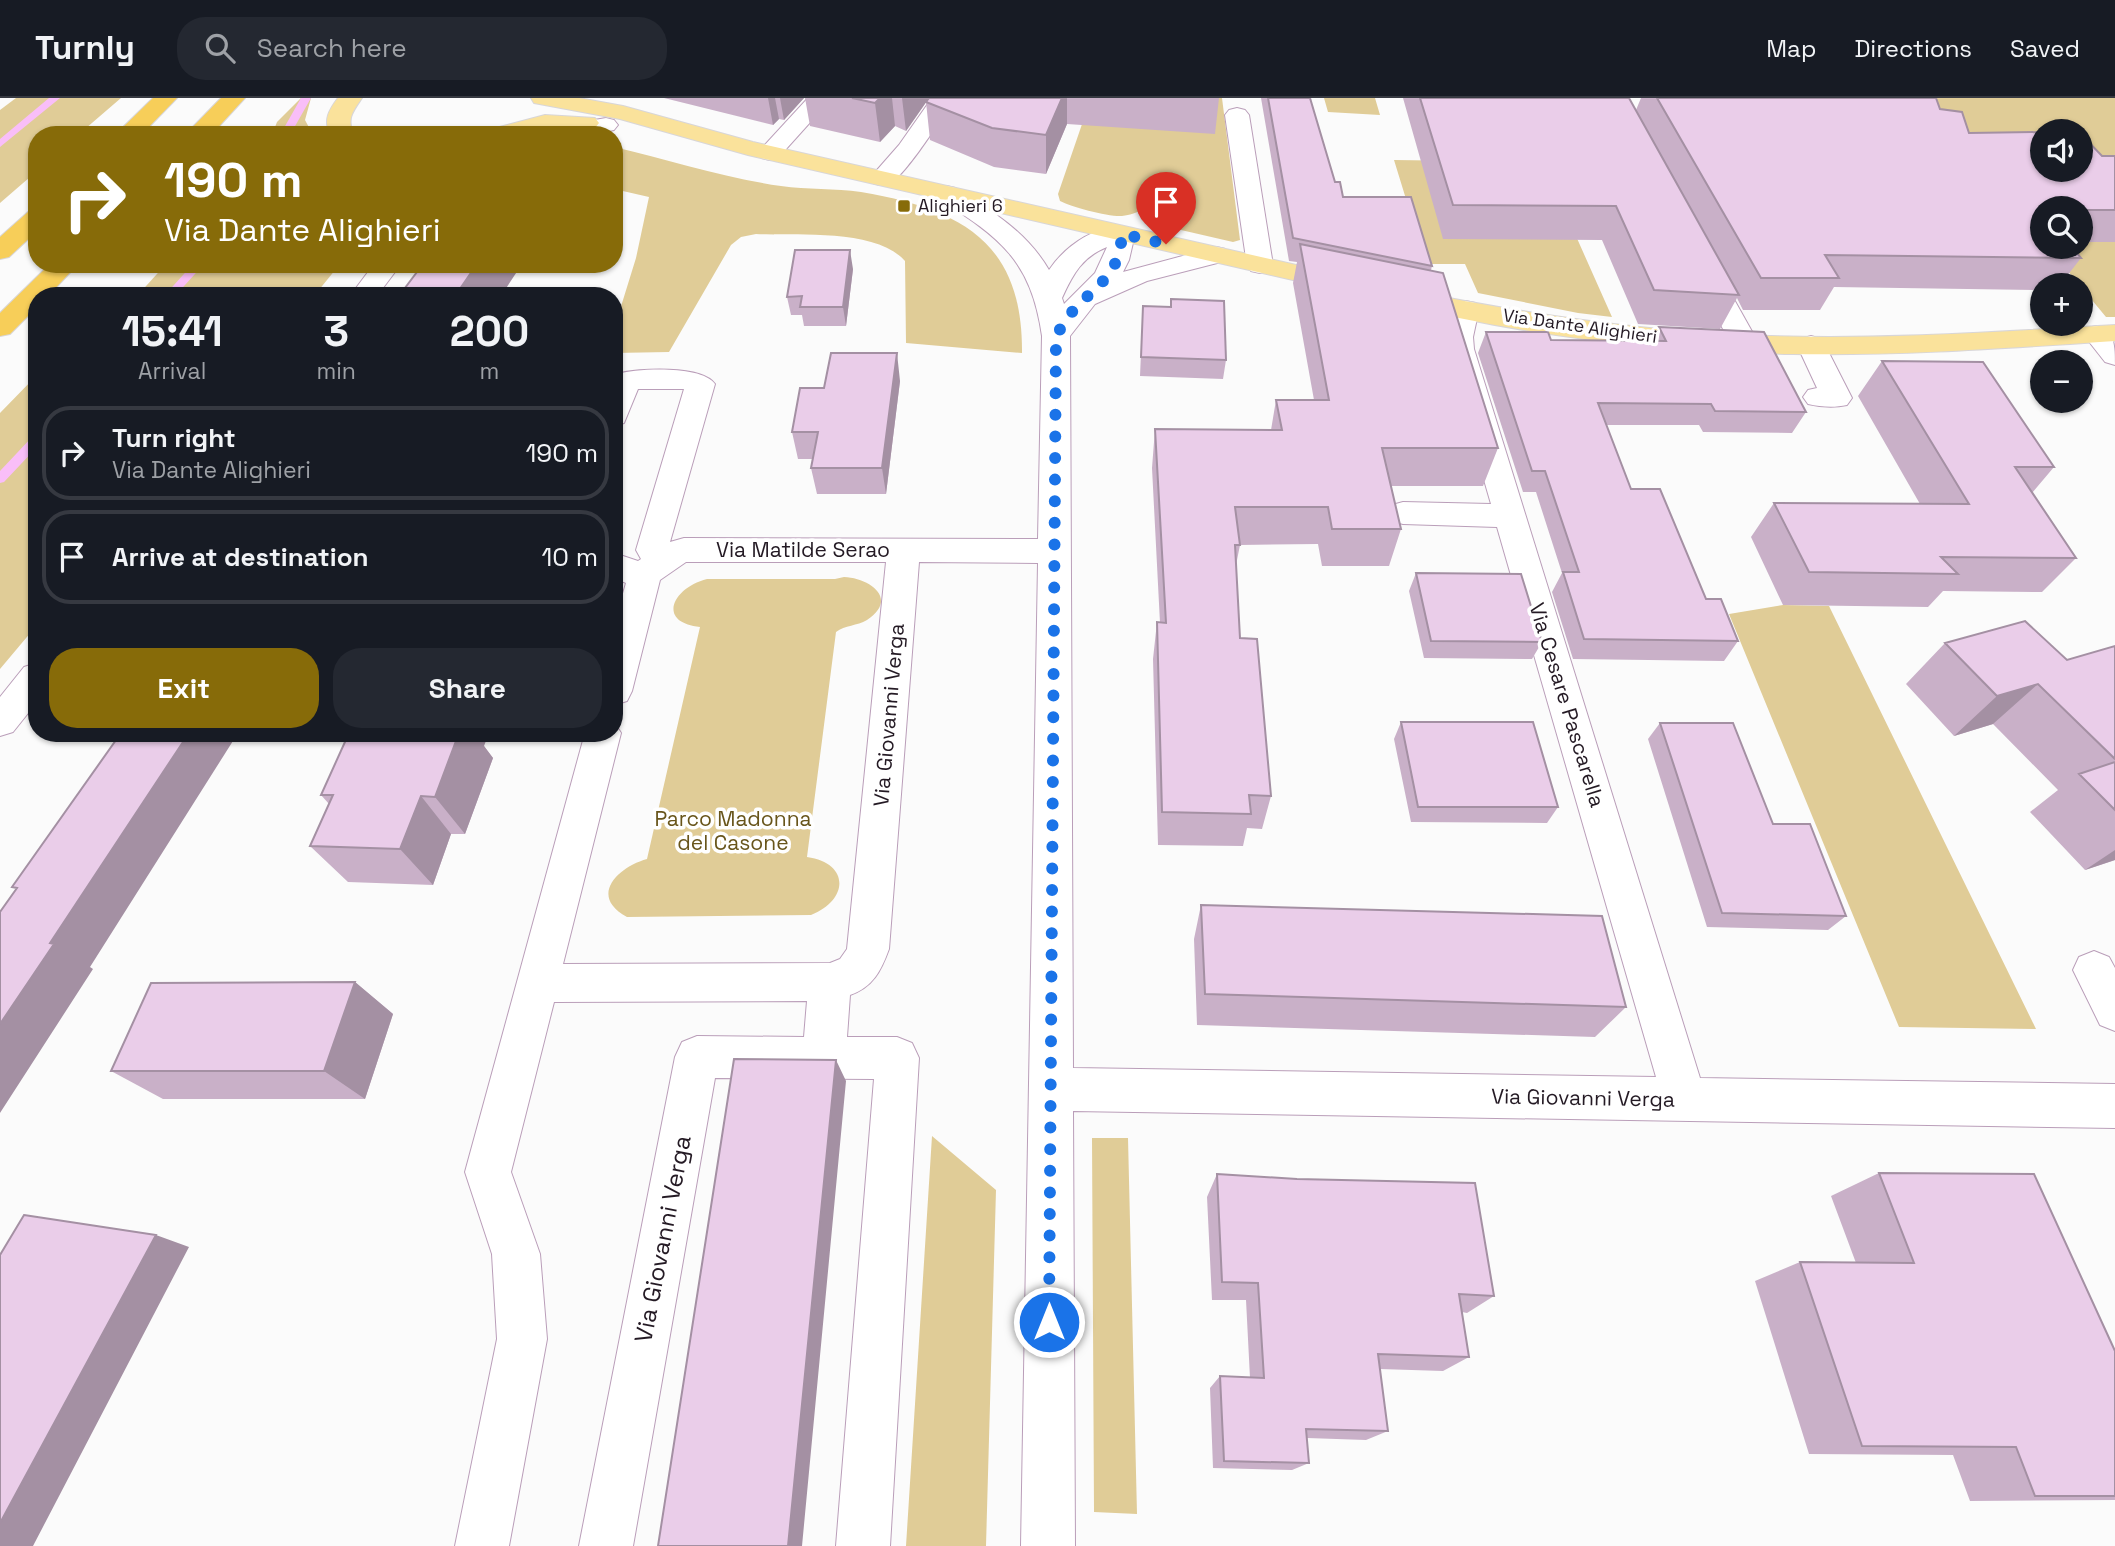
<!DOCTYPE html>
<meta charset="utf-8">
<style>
body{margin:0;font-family:"Space Grotesk",sans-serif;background:#242831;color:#f1f3f6;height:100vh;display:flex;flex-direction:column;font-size:26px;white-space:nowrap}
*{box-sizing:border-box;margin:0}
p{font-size:23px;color:#9ea1a6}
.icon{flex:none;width:38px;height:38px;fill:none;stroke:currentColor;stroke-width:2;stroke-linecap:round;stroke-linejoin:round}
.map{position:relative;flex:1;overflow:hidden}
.drawer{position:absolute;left:28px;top:189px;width:595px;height:455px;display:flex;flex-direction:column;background:#171b24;border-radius:28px;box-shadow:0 2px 5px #0004}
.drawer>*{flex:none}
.banner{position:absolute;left:28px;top:28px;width:595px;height:147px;border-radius:28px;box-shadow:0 2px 5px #0004;background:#876b09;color:#fff;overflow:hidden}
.fabs{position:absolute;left:2030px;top:21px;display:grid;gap:14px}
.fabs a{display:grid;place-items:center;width:63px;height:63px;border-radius:50%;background:#171b24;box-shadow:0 2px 5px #0004;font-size:35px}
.pin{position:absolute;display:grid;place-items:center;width:60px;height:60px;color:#fff;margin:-72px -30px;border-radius:50% 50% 50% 0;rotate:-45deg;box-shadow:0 0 7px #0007}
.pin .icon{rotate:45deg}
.me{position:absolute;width:77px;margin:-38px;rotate:0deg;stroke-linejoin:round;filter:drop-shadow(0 0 5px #0008)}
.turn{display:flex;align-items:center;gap:24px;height:147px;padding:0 21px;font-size:32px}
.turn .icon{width:91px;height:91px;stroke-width:2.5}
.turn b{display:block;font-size:49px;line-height:60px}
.eta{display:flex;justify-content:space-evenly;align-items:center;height:119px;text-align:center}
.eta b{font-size:42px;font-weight:600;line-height:49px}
.action{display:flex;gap:14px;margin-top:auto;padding:14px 21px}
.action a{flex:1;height:80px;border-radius:28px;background:#876b09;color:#fff;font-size:28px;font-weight:600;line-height:80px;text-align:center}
.action a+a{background:#242831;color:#f1f3f6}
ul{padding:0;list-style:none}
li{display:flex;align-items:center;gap:21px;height:94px;margin:0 14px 10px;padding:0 7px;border:4px solid #363941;border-radius:28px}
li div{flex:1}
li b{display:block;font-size:26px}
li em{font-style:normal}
header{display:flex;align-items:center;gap:42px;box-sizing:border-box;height:98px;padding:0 35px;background:#171b24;border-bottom:2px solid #363941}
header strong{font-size:33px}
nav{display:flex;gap:38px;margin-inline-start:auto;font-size:24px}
.search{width:490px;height:63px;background:#242831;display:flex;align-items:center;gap:18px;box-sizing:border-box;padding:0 24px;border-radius:28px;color:#9ea1a6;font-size:26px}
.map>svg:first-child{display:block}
.green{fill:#e0cc97}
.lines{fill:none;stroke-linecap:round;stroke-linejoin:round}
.stream{fill:#f9bef8;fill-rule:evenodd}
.minor-casing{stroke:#ba9eb9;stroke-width:2}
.major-casing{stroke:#d8d6d8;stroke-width:2}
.highway-casing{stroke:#d8d6d8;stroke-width:2}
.minor{fill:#fff;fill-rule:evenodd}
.major{fill:#fae29b;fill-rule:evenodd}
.highway{fill:#f7ce59;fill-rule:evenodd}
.wall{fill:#c9b0c8}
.shaded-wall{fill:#a490a3}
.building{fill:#eacde9;stroke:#a490a3;stroke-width:2}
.route{stroke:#1a73e8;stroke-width:12;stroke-dasharray:0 21.6}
.poi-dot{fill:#876b09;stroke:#fff;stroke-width:2.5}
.labels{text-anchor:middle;stroke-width:7;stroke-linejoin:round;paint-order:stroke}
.far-poi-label{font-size:18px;fill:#241a24;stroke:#fff;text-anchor:start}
.far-street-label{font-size:18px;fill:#241a24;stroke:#fff}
.street-label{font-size:21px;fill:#241a24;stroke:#fff}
.park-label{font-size:21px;fill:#68551b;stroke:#fff}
.near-street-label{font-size:24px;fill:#241a24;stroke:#fff}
</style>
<header>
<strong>Turnly</strong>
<div class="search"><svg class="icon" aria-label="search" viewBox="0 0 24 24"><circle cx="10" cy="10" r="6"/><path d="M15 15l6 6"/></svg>Search here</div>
<nav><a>Map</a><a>Directions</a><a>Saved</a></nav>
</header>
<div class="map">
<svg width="2115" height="1448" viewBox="0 0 2115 1448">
<rect width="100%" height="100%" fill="#fbfbfb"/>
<path class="green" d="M 16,0 L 121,0 L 78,37 L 37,37 L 37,73 L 0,105 L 0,12 Z
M 301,0 L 311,0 L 305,22 L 313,37 L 272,37 L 277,24 Z
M 1091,0 L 1222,0 L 1240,142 L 1233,144 L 1168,129 L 1161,126 L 1160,114 C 1138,109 1140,116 1122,118 C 1109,119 1071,109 1060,103 L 1058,96 Z
M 1324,0 L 1375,0 L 1380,17 L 1328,14 Z
M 1842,0 L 2115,0 L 2115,89 L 2081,72 L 2081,33 L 2042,33 L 2042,66 Z
M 614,49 C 669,62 725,80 781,88 C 807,92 835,90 861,94 C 960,111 1023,143 1022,255 L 906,245 L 905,163 C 876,130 798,138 756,136 L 741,139 L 731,147 L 669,254 L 614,255 L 614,231 L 636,160 L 649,99 L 614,91 Z
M 1394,62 L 1543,64 L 1612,219 L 1578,215 L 1478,195 L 1465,166 L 1426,166 Z
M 2081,140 L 2115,144 L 2115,219 L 2106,219 L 2048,149 L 2081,149 Z
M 166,166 L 340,166 L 314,198 L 137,198 Z
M 37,277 L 37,527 L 0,571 L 0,315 Z
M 844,479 C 870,480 899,501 867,522 C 857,528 845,527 836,534 L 807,759 C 850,765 849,802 811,817 L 627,819 C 588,798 618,769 647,761 L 700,529 C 655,524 674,489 707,481 L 835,481 Z
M 1783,507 L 1829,508 L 2036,931 L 1899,929 L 1729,516 Z
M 932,1038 L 996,1092 L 986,1448 L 906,1448 Z
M 1092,1040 L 1128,1040 L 1137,1416 L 1094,1414 Z"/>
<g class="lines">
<path class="stream" d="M 49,0 L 60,0 L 0,49 L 0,41 Z
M 301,0 L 311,0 L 290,37 L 280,37 Z
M 193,166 L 204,166 L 175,198 L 164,198 Z
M 37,337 L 37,349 L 4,384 L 0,385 L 0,373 L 33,338 Z"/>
<g class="minor-casing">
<path id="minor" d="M 808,0 L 832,0 L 778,60 L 770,62 L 762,60 L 758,55 L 762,50 Z
M 932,0 L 955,0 C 943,18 906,77 890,85 C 885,88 879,87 873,85 L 870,80 L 899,47 Z
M 1237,10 L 1245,12 L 1249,17 L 1273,167 L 1269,173 L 1260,175 L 1251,173 L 1247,167 L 1225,17 L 1229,12 Z
M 606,20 L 614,22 L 618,27 L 614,32 L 590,37 L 536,37 L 540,32 L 548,30 Z
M 946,88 L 955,90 C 991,112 1027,134 1049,172 C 1066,147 1099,123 1131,131 L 1135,136 L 1129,162 L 1123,174 L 1216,149 L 1225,151 L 1229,157 L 1225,163 L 1147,183 L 1095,206 L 1070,238 L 1073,970 L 1656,979 L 1497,429 L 1403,426 L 1392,423 L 1387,415 L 1392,407 L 1403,404 L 1491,406 L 1446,251 C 1445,236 1447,218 1455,205 L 1465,203 L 1475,205 L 1479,211 L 1473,239 L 1474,251 L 1700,980 L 2115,986 L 2115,1030 L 1073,1013 L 1075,1448 L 1021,1448 L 1038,465 L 919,464 L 889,851 C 881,873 873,889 850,897 L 847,939 L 897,939 L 912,945 L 919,960 L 890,1448 L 836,1448 L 874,981 L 715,980 L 633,1448 L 579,1448 L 675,959 L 682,944 L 697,938 L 804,939 L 807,903 L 554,904 L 511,1074 L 540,1156 L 547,1241 L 509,1448 L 455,1448 L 497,1241 L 492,1156 L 465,1074 L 585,635 L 614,635 L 614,624 L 621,635 L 563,866 L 830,865 L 840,861 L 847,851 L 886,464 L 686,464 L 660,482 L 632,593 L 627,603 L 614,607 L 614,527 L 626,485 L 614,480 L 614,455 L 638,463 L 641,461 L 636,452 L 684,291 L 638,291 L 624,325 L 614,328 L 614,279 L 617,276 C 638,270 702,267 715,286 L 670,444 L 684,440 L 1038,441 L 1042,238 C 1031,162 1000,139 937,100 L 934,95 L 937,90 ZM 1107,149 L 1095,175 L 1064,206 L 1062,200 C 1073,176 1082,159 1107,149 Z
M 1704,163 L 1713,165 L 1717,171 L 1759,246 L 1755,252 L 1745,255 L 1735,252 L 1731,246 L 1691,171 L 1695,165 Z
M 374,166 L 401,166 L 377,198 L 350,198 Z
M 2097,228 C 2115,233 2115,248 2115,267 L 2105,264 L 2083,236 L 2087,230 Z
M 1811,238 L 1821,241 L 1825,247 L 1852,300 L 1847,307 C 1834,310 1821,309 1808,306 L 1803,299 L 1808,292 L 1817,290 L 1797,247 L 1801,241 Z
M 37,565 L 37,604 L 13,634 L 0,638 L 0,599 L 24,569 Z
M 2094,853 L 2109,859 L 2115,870 L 2115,933 L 2100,927 L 2073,872 L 2079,859 Z"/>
</g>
<g class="major-casing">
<path id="major" d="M 338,0 L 362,0 C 353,13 346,21 354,37 L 330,37 C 323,22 329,12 338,0 Z
M 531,0 L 579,0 L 623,8 L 753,44 L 1345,178 L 1354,180 L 1358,186 L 1354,192 L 1345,194 L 748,57 L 620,21 L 534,5 Z
M 545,17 L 595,20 L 599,25 L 595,30 L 546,31 L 524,37 L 484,37 L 488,32 Z
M 1403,191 C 1516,214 1629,232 1744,237 C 1868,243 1992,234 2115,227 L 2115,243 C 2007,250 1900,258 1792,256 C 1659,254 1522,237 1393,205 L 1389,199 L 1393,193 Z"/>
</g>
<g class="highway-casing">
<path id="highway" d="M 153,0 L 177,0 L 141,37 L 115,37 Z
M 221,0 L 245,0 L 211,37 L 185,37 Z
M 37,111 L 37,133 L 9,159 L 0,161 L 0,139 L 28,114 Z
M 50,166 L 78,166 L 48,198 L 37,198 L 37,209 L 10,236 L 0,238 L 0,215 Z"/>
</g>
<use href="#minor" class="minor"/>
<use href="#major" class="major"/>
<use href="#highway" class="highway"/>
</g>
<path class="wall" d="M 664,0 L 804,0 L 784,22 L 779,21 L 773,27 Z
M 805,0 L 929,0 L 906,33 L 895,28 L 880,44 L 810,28 Z
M 929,0 L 1219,0 L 1215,36 L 1067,26 L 1046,76 L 994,69 L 930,42 L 926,4 Z
M 1261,0 L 1310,0 L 1335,84 L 1343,99 L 1432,168 L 1431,172 L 1498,350 L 1483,388 L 1391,388 L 1401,431 L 1389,468 L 1322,468 L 1318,446 L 1240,447 L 1236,467 L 1240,540 L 1271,698 L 1262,731 L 1247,730 L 1243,748 L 1158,747 L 1153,561 L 1157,524 L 1160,525 L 1152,370 L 1155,331 L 1271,332 L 1276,302 L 1314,302 L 1293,185 L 1297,164 L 1289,163 Z
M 1403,0 L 1629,0 L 1636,12 L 1641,0 L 1936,0 L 1940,11 L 1969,35 L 2102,58 L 2115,58 L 2115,144 L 2081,144 L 2081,110 L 2042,110 L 2042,149 L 2081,160 L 2060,187 L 2042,187 L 2042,192 L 1834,189 L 1820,212 L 1743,212 L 1737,200 L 1720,231 L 1638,226 L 1602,142 L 1443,141 Z
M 853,171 L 846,228 L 804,228 L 802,217 L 791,217 L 787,199 Z
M 1143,208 L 1226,262 L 1223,281 L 1140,278 Z
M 1659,229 L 1806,314 L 1792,335 L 1703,334 L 1699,327 L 1606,327 L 1631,391 L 1706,501 L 1738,543 L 1724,563 L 1573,561 L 1552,494 L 1562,475 L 1536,394 L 1523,394 L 1478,255 L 1486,234 L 1551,242 L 1653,243 Z
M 1882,263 L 2054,369 L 2032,395 L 2076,460 L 2042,494 L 1943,493 L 1928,509 L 1783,507 L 1751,439 L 1774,405 L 1920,406 L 1858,298 Z
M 900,283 L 886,396 L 817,396 L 811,370 L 813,361 L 798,361 L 792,334 L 824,290 Z
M 1416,475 L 1542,544 L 1532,561 L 1424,560 L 1409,493 Z
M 1945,545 L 2067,562 L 2115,548 L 2115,762 L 2085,772 L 2030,714 L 2058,692 L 1993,626 L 1954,638 L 1906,586 Z
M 1401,624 L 1558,709 L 1547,725 L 1411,724 L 1394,641 Z
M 1660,625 L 1773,726 L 1846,818 L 1828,832 L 1707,829 L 1648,641 Z
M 484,648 L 493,660 L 465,736 L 451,736 L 433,787 L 348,784 L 310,748 L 329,706 L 321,697 Z
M 1201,807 L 1626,909 L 1595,939 L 1197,927 L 1194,841 Z
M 355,884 L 393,916 L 365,1001 L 163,1001 L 111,973 Z
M 1879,1075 L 2115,1253 L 2115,1402 L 1970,1403 L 1953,1357 L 1809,1356 L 1755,1183 L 1800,1164 L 1856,1165 L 1831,1098 Z
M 1217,1076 L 1494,1198 L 1467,1215 L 1462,1214 L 1469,1259 L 1443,1273 L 1380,1271 L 1388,1333 L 1366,1342 L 1307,1340 L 1309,1365 L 1292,1372 L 1213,1370 L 1210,1290 L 1220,1278 L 1250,1280 L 1246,1202 L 1212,1202 L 1207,1099 Z"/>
<path class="shaded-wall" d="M 768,0 L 775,0 L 779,21 L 773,27 Z
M 780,0 L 804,0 L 784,22 Z
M 880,0 L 892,0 L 895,28 L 880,44 L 875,5 Z
M 902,0 L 929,0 L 906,33 Z
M 1062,0 L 1067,0 L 1067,26 L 1046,76 L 1046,37 Z
M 850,152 L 853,171 L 846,228 L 843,209 Z
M 477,166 L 522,166 L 501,198 L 455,198 Z
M 897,255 L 900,283 L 886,396 L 882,370 Z
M 2038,586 L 1993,626 L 1954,638 L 1997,598 Z
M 189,635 L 238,635 L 90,869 L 93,871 L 0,1015 L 0,926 L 50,845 Z
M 459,635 L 489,635 L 484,648 L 493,660 L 465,736 L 435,699 Z
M 421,698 L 451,736 L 433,787 L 400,751 Z
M 2115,752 L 2115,762 L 2085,772 Z
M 355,884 L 393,916 L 365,1001 L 324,973 Z
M 836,962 L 846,983 L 802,1448 L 788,1448 Z
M 156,1137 L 189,1149 L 33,1448 L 0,1448 L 0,1425 Z"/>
<path class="building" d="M 852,0 L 880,0 L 875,5 Z
M 929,0 L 1062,0 L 1046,37 L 992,30 L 926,4 Z
M 1268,0 L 1310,0 L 1335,84 L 1340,84 L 1343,99 L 1411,99 L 1432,168 L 1293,140 Z
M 1420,0 L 1629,0 L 1739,197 L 1654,192 L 1616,108 L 1453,107 Z
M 1657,0 L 1936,0 L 1940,11 L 1962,14 L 1969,35 L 2042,34 L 2042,72 L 2081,72 L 2081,36 L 2102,58 L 2115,58 L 2115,112 L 2081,112 L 2081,110 L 2042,110 L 2042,149 L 2072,149 L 2081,160 L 1825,157 L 1839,180 L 1761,180 Z
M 1300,146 L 1443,175 L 1498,350 L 1382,350 L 1401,431 L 1332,431 L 1328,409 L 1235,409 L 1240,447 L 1235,447 L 1240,540 L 1257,541 L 1271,698 L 1249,697 L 1251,716 L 1162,714 L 1157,524 L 1166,525 L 1155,331 L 1282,332 L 1276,302 L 1329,302 Z
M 795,152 L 850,152 L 843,209 L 800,209 L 802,198 L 787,199 Z
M 423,166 L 477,166 L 455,198 L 399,198 Z
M 1171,201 L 1224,203 L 1226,262 L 1141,259 L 1143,208 L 1171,209 Z
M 1659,229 L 1764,234 L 1806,314 L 1715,313 L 1711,306 L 1598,305 L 1631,391 L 1660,391 L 1706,501 L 1721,501 L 1738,543 L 1584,541 L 1563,474 L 1579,474 L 1545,373 L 1532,373 L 1486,234 L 1548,234 L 1551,242 L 1666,243 Z
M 831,255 L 897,255 L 882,370 L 811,370 L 818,334 L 792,334 L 800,290 L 824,290 Z
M 1882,263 L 1983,264 L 2054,369 L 2015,369 L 2076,460 L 1941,459 L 1958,476 L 1809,474 L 1774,405 L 1969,406 Z
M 1416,475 L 1521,476 L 1542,544 L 1431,543 Z
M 2025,523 L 2067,562 L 2115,548 L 2115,661 L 2038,586 L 1997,598 L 1945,545 Z
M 1401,624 L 1533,624 L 1558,709 L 1418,709 Z
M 1660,625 L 1733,625 L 1773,726 L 1810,726 L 1846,818 L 1722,815 Z
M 121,635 L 189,635 L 50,845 L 54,846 L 0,926 L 0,814 L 17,790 L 12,789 Z
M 349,635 L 459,635 L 435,699 L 421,698 L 400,751 L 310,748 L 333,697 L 321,697 Z
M 2115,664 L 2115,712 L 2079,676 Z
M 1201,807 L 1602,818 L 1626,909 L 1205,896 Z
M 355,884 L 324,973 L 111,973 L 151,885 Z
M 734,961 L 836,962 L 788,1448 L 658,1448 Z
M 1879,1075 L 2034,1076 L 2115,1253 L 2115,1398 L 2035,1398 L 2016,1349 L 1862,1348 L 1800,1164 L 1914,1165 Z
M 1217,1076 L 1297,1081 L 1475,1085 L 1494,1198 L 1459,1196 L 1469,1259 L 1378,1256 L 1388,1333 L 1306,1331 L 1309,1365 L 1224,1363 L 1220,1278 L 1264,1280 L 1258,1185 L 1222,1184 Z
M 24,1117 L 156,1137 L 0,1425 L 0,1157 Z"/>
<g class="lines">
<path class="route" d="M 1049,1224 L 1056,238 C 1061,230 1066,221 1072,214 C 1097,186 1119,179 1122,136 L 1166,146"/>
</g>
<rect class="poi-dot" x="897" y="101" width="14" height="14" rx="3.5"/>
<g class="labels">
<g class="far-poi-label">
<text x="918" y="114">Alighieri 6</text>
</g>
<g class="far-street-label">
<text transform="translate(1580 228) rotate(8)" y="6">Via Dante Alighieri</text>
</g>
<g class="street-label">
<text x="803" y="459">Via Matilde Serao</text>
<text transform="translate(1567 607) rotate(73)" y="7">Via Cesare Pascarella</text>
<text transform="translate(889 617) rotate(-85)" y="7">Via Giovanni Verga</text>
<text transform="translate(1583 1000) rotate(1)" y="7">Via Giovanni Verga</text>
</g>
<g class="park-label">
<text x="733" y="728">Parco Madonna<tspan x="733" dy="24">del Casone</tspan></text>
</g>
<g class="near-street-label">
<text transform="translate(663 1141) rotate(-79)" y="8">Via Giovanni Verga</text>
</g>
</g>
</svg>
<div class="fabs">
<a><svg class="icon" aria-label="sound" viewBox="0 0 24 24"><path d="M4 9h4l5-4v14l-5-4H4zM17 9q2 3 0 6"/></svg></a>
<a><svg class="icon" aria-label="search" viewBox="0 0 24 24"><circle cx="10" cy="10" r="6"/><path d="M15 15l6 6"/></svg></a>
<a>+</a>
<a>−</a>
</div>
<div class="pin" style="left:1166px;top:146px;background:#d93025"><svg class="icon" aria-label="arrive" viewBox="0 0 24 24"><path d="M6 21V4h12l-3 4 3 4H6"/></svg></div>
<svg class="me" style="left:1049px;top:1224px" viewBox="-20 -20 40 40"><circle r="17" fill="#1a73e8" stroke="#fff" stroke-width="3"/><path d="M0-11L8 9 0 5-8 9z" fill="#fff"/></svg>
<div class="banner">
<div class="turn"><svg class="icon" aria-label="right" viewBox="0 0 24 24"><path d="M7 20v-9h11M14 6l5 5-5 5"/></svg><div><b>190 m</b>Via Dante Alighieri</div></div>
</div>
<section class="drawer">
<div class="eta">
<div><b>15:41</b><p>Arrival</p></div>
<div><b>3</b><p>min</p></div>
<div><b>200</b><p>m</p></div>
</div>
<ul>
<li><svg class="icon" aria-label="right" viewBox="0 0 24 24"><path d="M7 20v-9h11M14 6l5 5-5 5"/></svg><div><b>Turn right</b><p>Via Dante Alighieri</p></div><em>190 m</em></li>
<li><svg class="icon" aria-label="arrive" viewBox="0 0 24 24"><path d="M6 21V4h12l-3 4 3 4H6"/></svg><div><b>Arrive at destination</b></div><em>10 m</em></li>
</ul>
<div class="action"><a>Exit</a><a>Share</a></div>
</section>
</div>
